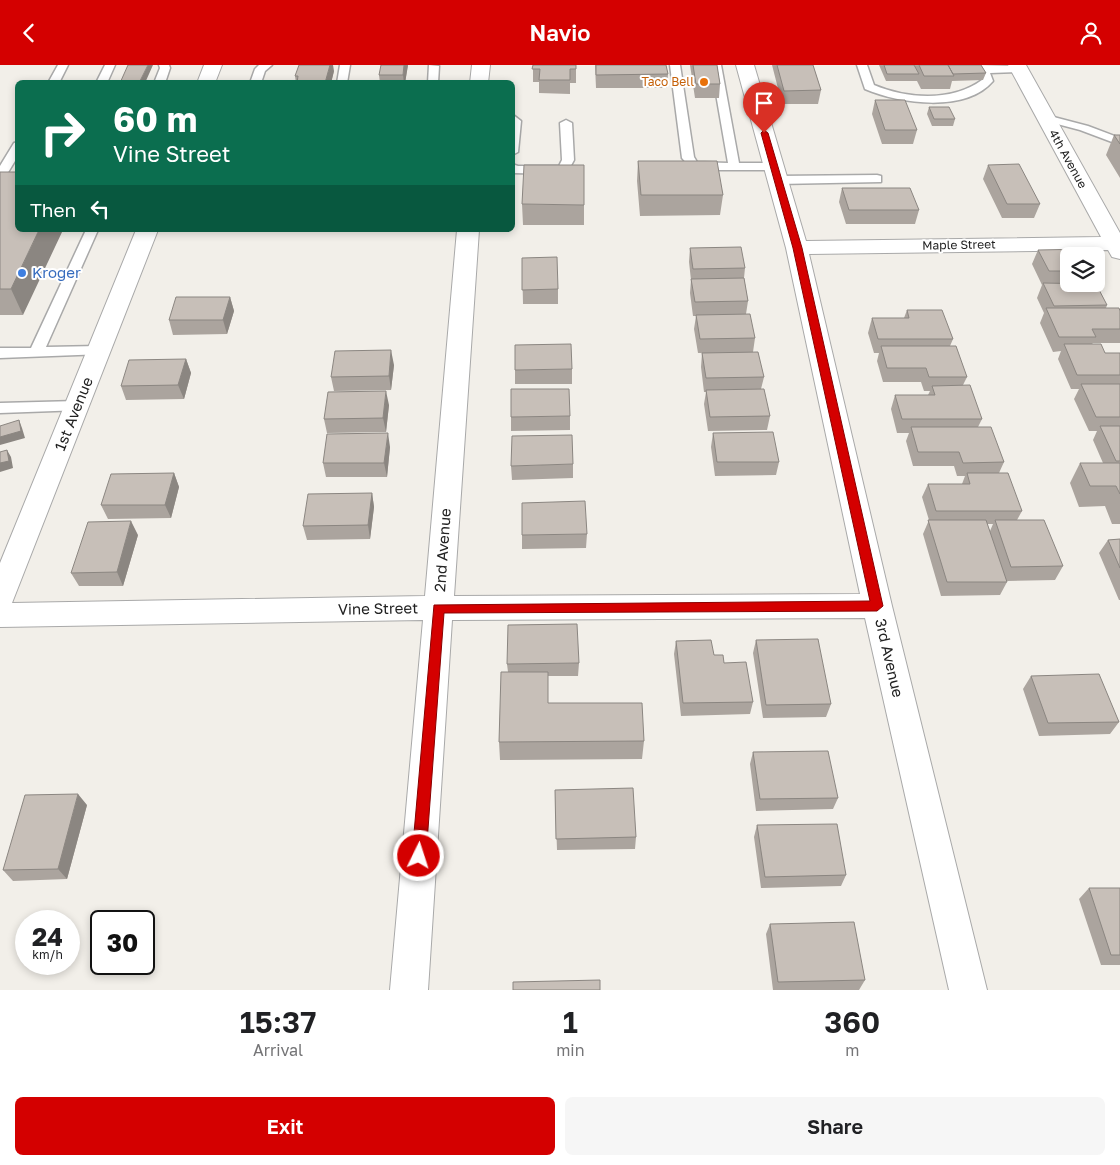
<!DOCTYPE html>
<style>
body{margin:0;font-family:"Golos Text",sans-serif;background:#f6f6f6;color:#202124;height:100vh;display:flex;flex-direction:column;font-size:19px;white-space:nowrap}
*{box-sizing:border-box;margin:0}
p{font-size:16px;color:#757577}
.icon{flex:none;width:28px;height:28px;fill:none;stroke:currentColor;stroke-width:2;stroke-linecap:round;stroke-linejoin:round}
.map{position:relative;height:925px;overflow:hidden}
.details{display:flex;flex-direction:column;background:#fff;flex:1}
.details>*{flex:none}
.hud{position:absolute;left:15px;top:15px;width:500px;height:152px;border-radius:8px;box-shadow:0 2px 8px #0003;background:#0b6e4f;color:#fff;overflow:hidden}
.controls{position:absolute;left:1060px;top:182px;display:grid;gap:10px}
.controls a{display:grid;place-items:center;width:45px;height:45px;border-radius:8px;background:#fff;box-shadow:0 2px 8px #0003;font-size:25px}
.speed{position:absolute;left:15px;top:845px;display:flex;gap:10px;font-size:25px;font-weight:700;text-align:center}
.speed>*{display:grid;place-content:center;width:65px;height:65px;border-radius:50%;background:#fff;box-shadow:0 2px 8px #0003;line-height:1}
.speed small{font-size:12px;font-weight:400}
.speed .limit{border:2px solid #111;border-radius:8px;background:#fff;color:#111}
.pin{position:absolute;display:grid;place-items:center;width:42px;height:42px;color:#fff;margin:-51px -21px;border-radius:50% 50% 50% 0;rotate:-45deg;box-shadow:0 0 5px #0007}
.pin .icon{rotate:45deg}
.me{position:absolute;width:55px;margin:-28px;rotate:4deg;stroke-linejoin:round;filter:drop-shadow(0 0 4px #0008)}
.turn{display:flex;align-items:center;gap:18px;height:105px;padding:0 15px;font-size:22px}
.turn .icon{width:65px;height:65px;stroke-width:2.5}
.turn b{display:block;font-size:35px;line-height:42px}
.then{display:flex;align-items:center;height:48px;padding:0 15px;background:#0003;gap:10px;font-size:19px}
.eta{display:flex;justify-content:space-evenly;align-items:center;height:85px;text-align:center}
.eta b{font-size:30px;font-weight:600;line-height:35px}
.primary-button{display:flex;gap:10px;margin-top:auto;padding:10px 15px}
.primary-button a{flex:1;height:58px;border-radius:8px;background:#d40000;color:#fff;font-size:20px;font-weight:600;line-height:58px;text-align:center}
.primary-button a+a{background:#f6f6f6;color:#202124}
header{display:flex;justify-content:space-between;align-items:center;height:65px;padding:0 15px;background:#d40000;color:#fff;font-size:22px;font-weight:600}
.map>svg:first-child{display:block}
.lines{fill:none;stroke-linecap:round;stroke-linejoin:round}
.service-casing{stroke:#a9a9a9;stroke-width:3}
.minor-casing{stroke:#a9a9a9;stroke-width:2}
.service{fill:#fff;fill-rule:evenodd}
.minor{fill:#fff;fill-rule:evenodd}
.wall{fill:#aba49e;fill-rule:evenodd}
.shaded-wall{fill:#8b8681}
.building{fill:#c7bfb8;stroke:#8b8681}
.route{fill:#d40000;stroke:#8a0000}
.food-dot{fill:#e8710a;stroke:#fff;stroke-width:2}
.shop-dot{fill:#3f7fe0;stroke:#fff;stroke-width:2}
.labels{text-anchor:middle;stroke-width:4;stroke-linejoin:round;paint-order:stroke}
.far-food-label{font-size:12px;fill:#c56008;stroke:#fff;text-anchor:end}
.far-street-label{font-size:12px;fill:#222;stroke:#fff}
.shop-label{font-size:15px;fill:#366cbe;stroke:#fff;text-anchor:start}
.street-label{font-size:15px;fill:#222;stroke:#fff}
</style>
<header><svg class="icon" aria-label="back" viewBox="0 0 24 24"><path d="M15 5l-7 7 7 7"/></svg>Navio<svg class="icon" aria-label="person" viewBox="0 0 24 24"><circle cx="12" cy="8" r="4"/><path d="M4 21q1-7 8-7t8 7"/></svg></header>
<div class="map">
<svg width="1120" height="925" viewBox="0 0 1120 925">
<rect width="100%" height="100%" fill="#f2efe9"/>
<g class="lines">
<g class="service-casing">
<path id="service" d="M 58,0 L 68,0 L 59,18 L 48,18 Z
M 105,0 L 115,0 L 107,18 L 96,18 Z
M 159,0 L 169,0 L 170,3 L 165,18 L 154,18 L 160,3 Z
M 259,0 L 272,0 L 265,6 L 261,18 L 250,18 L 255,4 Z
M 340,0 L 350,0 L 347,18 L 337,18 Z
M 429,0 L 439,1 L 438,18 L 428,18 Z
M 670,0 L 680,0 L 694,92 L 697,97 L 728,98 L 711,0 L 721,0 L 739,98 L 774,98 L 780,102 L 778,105 L 701,105 L 689,101 L 682,93 Z
M 857,0 L 867,0 L 874,20 C 907,34 952,37 982,15 L 976,0 L 1019,1 L 1024,4 L 1019,7 L 990,8 L 993,16 C 966,48 900,39 865,24 Z
M 512,49 L 521,56 L 518,87 L 512,90 Z
M 1046,50 L 1088,61 L 1120,73 L 1120,80 L 1080,65 L 1042,55 L 1040,53 Z
M 566,55 L 572,58 L 574,95 L 568,106 L 560,109 L 512,108 L 512,99 L 518,101 L 559,101 L 562,95 L 560,58 Z
M 18,77 L 18,91 L 4,114 L 0,115 L 0,101 L 14,78 Z
M 877,110 L 881,111 L 881,117 L 778,119 L 772,115 L 778,111 Z
M 86,165 L 98,165 L 46,282 L 99,281 L 104,283 L 106,286 L 104,289 L 0,293 L 0,283 L 31,283 Z
M 77,336 L 84,341 L 82,345 L 0,348 L 0,338 Z"/>
</g>
<g class="minor-casing">
<path id="minor" d="M 204,0 L 222,0 L 215,18 L 197,18 Z
M 472,0 L 490,0 L 488,18 L 470,18 Z
M 736,0 L 754,0 L 806,176 L 1101,172 L 1008,0 L 1026,0 L 1120,168 L 1120,194 L 1112,192 L 1108,185 L 809,189 L 892,541 L 987,925 L 949,925 L 865,553 L 452,555 L 428,925 L 390,925 L 423,555 L 0,562 L 0,498 L 136,165 L 158,165 L 12,538 L 425,531 L 457,165 L 479,165 L 454,531 L 860,529 L 786,183 Z"/>
</g>
<use href="#service" class="service"/>
<use href="#minor" class="minor"/>
</g>
<path class="wall" d="M 408,0 L 405,18 L 380,18 L 379,10 Z
M 533,0 L 576,0 L 576,18 L 570,18 L 570,29 L 539,28 L 539,17 L 533,17 Z
M 595,0 L 666,0 L 668,9 L 667,23 L 596,23 Z
M 690,0 L 717,0 L 720,19 L 719,33 L 695,33 Z
M 772,0 L 813,0 L 821,25 L 818,39 L 782,39 Z
M 879,0 L 981,0 L 986,8 L 983,15 L 952,16 L 950,24 L 921,24 L 917,16 L 886,16 Z
M 334,6 L 331,18 L 296,18 L 295,11 Z
M 875,35 L 917,65 L 913,79 L 882,79 L 872,49 Z
M 929,42 L 955,54 L 953,61 L 932,61 L 927,49 Z
M 1114,70 L 1120,70 L 1120,113 L 1106,90 Z
M 638,96 L 723,130 L 720,150 L 640,151 L 637,116 Z
M 988,100 L 1040,139 L 1034,153 L 1002,153 L 983,114 Z
M 0,107 L 23,250 L 0,250 Z
M 842,123 L 919,145 L 915,159 L 846,159 L 839,137 Z
M 522,139 L 584,140 L 584,160 L 523,160 Z
M 690,183 L 745,203 L 744,213 L 748,236 L 746,249 L 755,273 L 753,287 L 764,312 L 761,324 L 770,351 L 767,365 L 708,366 L 704,339 L 706,327 L 704,327 L 701,302 L 702,288 L 698,288 L 694,264 L 696,251 L 693,251 L 690,228 L 691,215 L 689,197 Z
M 1038,185 L 1069,191 L 1069,219 L 1107,240 L 1106,243 L 1120,246 L 1120,278 L 1093,278 L 1092,279 L 1105,288 L 1120,288 L 1120,459 L 1112,459 L 1105,441 L 1079,442 L 1070,418 L 1080,398 L 1103,398 L 1093,375 L 1097,366 L 1089,366 L 1074,334 L 1079,324 L 1071,324 L 1058,294 L 1061,286 L 1053,287 L 1040,258 L 1044,248 L 1037,233 L 1042,220 L 1032,199 Z
M 522,193 L 558,224 L 558,239 L 523,239 Z
M 1096,198 L 1100,205 L 1096,214 Z
M 230,232 L 234,246 L 227,269 L 173,270 L 169,255 Z
M 907,245 L 953,274 L 950,281 L 967,312 L 963,320 L 982,354 L 978,362 L 1004,397 L 999,408 L 1022,446 L 1017,455 L 1063,501 L 1055,515 L 1007,516 L 1007,517 L 1000,530 L 941,531 L 923,469 L 929,455 L 922,432 L 928,419 L 962,419 L 965,411 L 957,411 L 954,401 L 913,401 L 906,376 L 909,368 L 897,368 L 891,344 L 895,330 L 928,330 L 930,326 L 924,326 L 921,317 L 883,317 L 877,296 L 879,288 L 874,288 L 868,268 L 872,253 L 904,253 ZM 987,459 L 993,459 L 990,466 Z
M 186,294 L 191,308 L 184,334 L 126,335 L 121,321 Z
M 394,300 L 391,325 L 334,326 L 331,312 Z
M 572,304 L 572,319 L 515,319 L 515,305 Z
M 389,340 L 386,367 L 327,368 L 324,354 Z
M 570,351 L 570,365 L 511,366 L 511,352 Z
M 713,368 L 779,397 L 776,410 L 715,411 L 711,382 Z
M 390,382 L 387,412 L 326,412 L 323,398 Z
M 573,399 L 573,413 L 512,415 L 511,401 Z
M 174,408 L 179,422 L 171,453 L 108,454 L 101,440 Z
M 372,428 L 374,442 L 370,474 L 307,475 L 303,461 Z
M 587,469 L 586,483 L 522,484 L 522,470 Z
M 138,470 L 123,521 L 79,521 L 71,508 Z
M 1120,474 L 1120,535 L 1119,535 L 1099,488 L 1108,475 Z
M 756,575 L 831,639 L 826,652 L 763,653 L 753,588 Z
M 676,576 L 714,590 L 724,598 L 753,637 L 750,649 L 681,651 L 674,589 Z
M 579,598 L 578,611 L 548,611 L 548,638 L 644,676 L 642,694 L 500,695 L 499,677 L 508,607 L 507,599 Z
M 1031,611 L 1119,657 L 1110,669 L 1039,671 L 1023,624 Z
M 753,687 L 838,733 L 833,744 L 756,746 L 750,699 Z
M 555,725 L 636,772 L 635,784 L 557,785 Z
M 87,740 L 67,814 L 13,816 L 3,805 Z
M 757,760 L 846,810 L 841,821 L 761,823 L 754,772 Z
M 1089,823 L 1120,823 L 1120,900 L 1101,900 L 1079,834 Z
M 770,859 L 865,915 L 859,925 L 773,925 L 766,869 Z"/>
<path class="shaded-wall" d="M 148,0 L 153,0 L 145,18 L 139,18 Z
M 330,0 L 333,0 L 334,6 L 331,18 L 325,18 Z
M 404,0 L 408,0 L 405,18 L 404,18 L 403,10 Z
M 39,165 L 63,165 L 23,250 L 11,224 Z
M 230,232 L 234,246 L 227,269 L 223,255 Z
M 391,285 L 394,300 L 391,325 L 389,311 Z
M 186,294 L 191,308 L 184,334 L 178,320 Z
M 386,326 L 389,340 L 386,367 L 383,353 Z
M 19,355 L 22,363 L 25,373 L 0,380 L 0,372 Z
M 388,368 L 390,382 L 387,412 L 384,398 Z
M 7,385 L 11,392 L 13,403 L 0,407 L 0,398 Z
M 174,408 L 179,422 L 171,453 L 165,440 Z
M 372,428 L 374,442 L 370,474 L 368,460 Z
M 131,456 L 138,470 L 123,521 L 117,507 Z
M 78,729 L 87,740 L 67,814 L 58,804 Z"/>
<path class="building" d="M 128,0 L 148,0 L 139,18 L 120,18 Z
M 299,0 L 330,0 L 325,18 L 297,18 L 298,11 L 295,11 Z
M 381,0 L 404,0 L 403,10 L 379,10 Z
M 533,0 L 576,0 L 576,4 L 570,4 L 570,15 L 539,15 L 540,4 L 532,4 Z
M 596,0 L 666,0 L 668,9 L 596,10 Z
M 693,0 L 717,0 L 720,19 L 696,19 Z
M 777,0 L 813,0 L 821,25 L 784,26 Z
M 884,0 L 914,0 L 919,9 L 887,9 Z
M 919,0 L 948,0 L 954,11 L 924,11 Z
M 948,0 L 981,0 L 986,8 L 953,9 Z
M 223,16 L 240,16 L 239,18 L 222,18 Z
M 875,35 L 905,35 L 917,65 L 885,65 Z
M 929,42 L 949,42 L 955,54 L 934,54 Z
M 1114,70 L 1120,70 L 1120,79 Z
M 638,96 L 717,96 L 723,130 L 641,130 Z
M 1019,99 L 1040,139 L 1007,139 L 988,100 Z
M 524,100 L 584,100 L 584,140 L 522,139 Z
M 0,107 L 18,107 L 18,165 L 39,165 L 11,224 L 0,224 Z
M 842,123 L 910,123 L 919,145 L 849,145 Z
M 741,182 L 745,203 L 693,204 L 690,183 Z
M 1089,184 L 1093,191 L 1069,191 L 1069,206 L 1049,206 L 1038,185 Z
M 557,192 L 558,224 L 522,225 L 522,193 Z
M 1096,198 L 1100,205 L 1096,205 Z
M 744,213 L 748,236 L 695,237 L 691,214 Z
M 1043,218 L 1096,219 L 1107,240 L 1054,241 Z
M 176,232 L 230,232 L 223,255 L 169,255 Z
M 1046,243 L 1119,243 L 1120,246 L 1120,264 L 1092,264 L 1096,272 L 1059,272 Z
M 907,245 L 942,245 L 953,274 L 878,274 L 872,253 L 909,253 Z
M 750,249 L 755,273 L 700,274 L 696,250 Z
M 571,279 L 572,304 L 515,305 L 515,280 Z
M 1064,279 L 1101,279 L 1105,288 L 1120,288 L 1120,310 L 1077,310 Z
M 881,281 L 956,281 L 967,312 L 929,312 L 926,303 L 887,303 Z
M 391,285 L 389,311 L 331,312 L 335,286 Z
M 758,287 L 764,312 L 706,313 L 702,288 Z
M 186,294 L 178,320 L 121,321 L 129,295 Z
M 1081,319 L 1120,319 L 1120,352 L 1096,352 Z
M 970,320 L 982,354 L 902,354 L 895,330 L 935,330 L 932,321 Z
M 511,324 L 569,324 L 570,351 L 511,352 Z
M 764,324 L 770,351 L 710,352 L 706,325 Z
M 386,326 L 383,353 L 324,354 L 328,327 Z
M 19,355 L 21,366 L 0,372 L 0,361 Z
M 1100,361 L 1120,361 L 1120,396 L 1116,396 Z
M 911,362 L 991,362 L 1004,397 L 963,398 L 959,387 L 918,387 Z
M 773,367 L 779,397 L 717,397 L 713,368 Z
M 388,368 L 384,398 L 323,398 L 327,369 Z
M 572,370 L 573,399 L 511,401 L 512,371 Z
M 7,385 L 9,396 L 0,398 L 0,387 Z
M 1080,398 L 1120,398 L 1120,429 L 1116,421 L 1090,421 Z
M 174,408 L 165,440 L 101,440 L 111,409 Z
M 967,408 L 1008,408 L 1022,446 L 936,446 L 928,419 L 970,419 Z
M 372,428 L 368,460 L 303,461 L 308,429 Z
M 585,436 L 587,469 L 522,470 L 522,438 Z
M 928,455 L 986,455 L 1007,517 L 947,517 Z
M 995,455 L 1044,455 L 1063,501 L 1011,502 Z
M 131,456 L 117,507 L 71,508 L 88,457 Z
M 1120,474 L 1120,503 L 1108,475 Z
M 577,559 L 579,598 L 507,599 L 508,560 Z
M 818,574 L 831,639 L 766,640 L 756,575 Z
M 711,575 L 714,590 L 723,590 L 724,598 L 746,597 L 753,637 L 683,638 L 676,576 Z
M 501,607 L 548,607 L 548,638 L 642,638 L 644,676 L 499,677 Z
M 1099,609 L 1119,657 L 1048,658 L 1031,611 Z
M 828,686 L 838,733 L 760,734 L 753,687 Z
M 633,723 L 636,772 L 556,774 L 555,725 Z
M 78,729 L 58,804 L 3,805 L 25,730 Z
M 837,759 L 846,810 L 765,812 L 757,760 Z
M 1089,823 L 1120,823 L 1120,890 L 1111,890 Z
M 854,857 L 865,915 L 778,917 L 770,859 Z
M 600,915 L 600,925 L 513,925 L 513,917 Z"/>
<path class="route" d="M 764,65 L 768,68 L 802,183 L 883,541 L 877,546 L 444,548 L 426,791 L 424,796 L 419,798 L 414,796 L 412,791 L 434,540 L 870,536 L 793,183 L 761,68 Z"/>
<circle class="food-dot" cx="704" cy="17" r="5"/>
<circle class="shop-dot" cx="22" cy="208" r="5"/>
<g class="labels">
<g class="far-food-label">
<text x="694" y="21">Taco Bell</text>
</g>
<g class="far-street-label">
<text transform="translate(1068 94) rotate(61)" y="4">4th Avenue</text>
<text transform="translate(959 180) rotate(-1)" y="4">Maple Street</text>
</g>
<g class="shop-label">
<text x="32" y="213">Kroger</text>
</g>
<g class="street-label">
<text transform="translate(74 349) rotate(-68)" y="5">1st Avenue</text>
<text transform="translate(443 485) rotate(-86)" y="5">2nd Avenue</text>
<text transform="translate(378 544) rotate(-1)" y="5">Vine Street</text>
<text transform="translate(889 593) rotate(77)" y="5">3rd Avenue</text>
</g>
</g>
</svg>
<div class="controls">
<a><svg class="icon" aria-label="layers" viewBox="0 0 24 24"><path d="M12 4l9 5-9 5-9-5zM3 14l9 5 9-5"/></svg></a>
</div>
<div class="speed"><div>24<small>km/h</small></div><div class="limit">30</div></div>
<div class="pin" style="left:764px;top:68px;background:#d93025"><svg class="icon" aria-label="arrive" viewBox="0 0 24 24"><path d="M6 21V4h12l-3 4 3 4H6"/></svg></div>
<svg class="me" style="left:419px;top:791px" viewBox="-20 -20 40 40"><circle r="17" fill="#d40000" stroke="#fff" stroke-width="3"/><path d="M0-11L8 9 0 5-8 9z" fill="#fff"/></svg>
<div class="hud">
<div class="turn"><svg class="icon" aria-label="right" viewBox="0 0 24 24"><path d="M7 20v-9h11M14 6l5 5-5 5"/></svg><div><b>60 m</b>Vine Street</div></div>
<div class="then">Then<svg class="icon" aria-label="left" viewBox="0 0 24 24"><path d="M17 20v-9H6M10 6l-5 5 5 5"/></svg></div>
</div>
</div>
<section class="details">
<div class="eta">
<div><b>15:37</b><p>Arrival</p></div>
<div><b>1</b><p>min</p></div>
<div><b>360</b><p>m</p></div>
</div>
<div class="primary-button"><a>Exit</a><a>Share</a></div>
</section>
